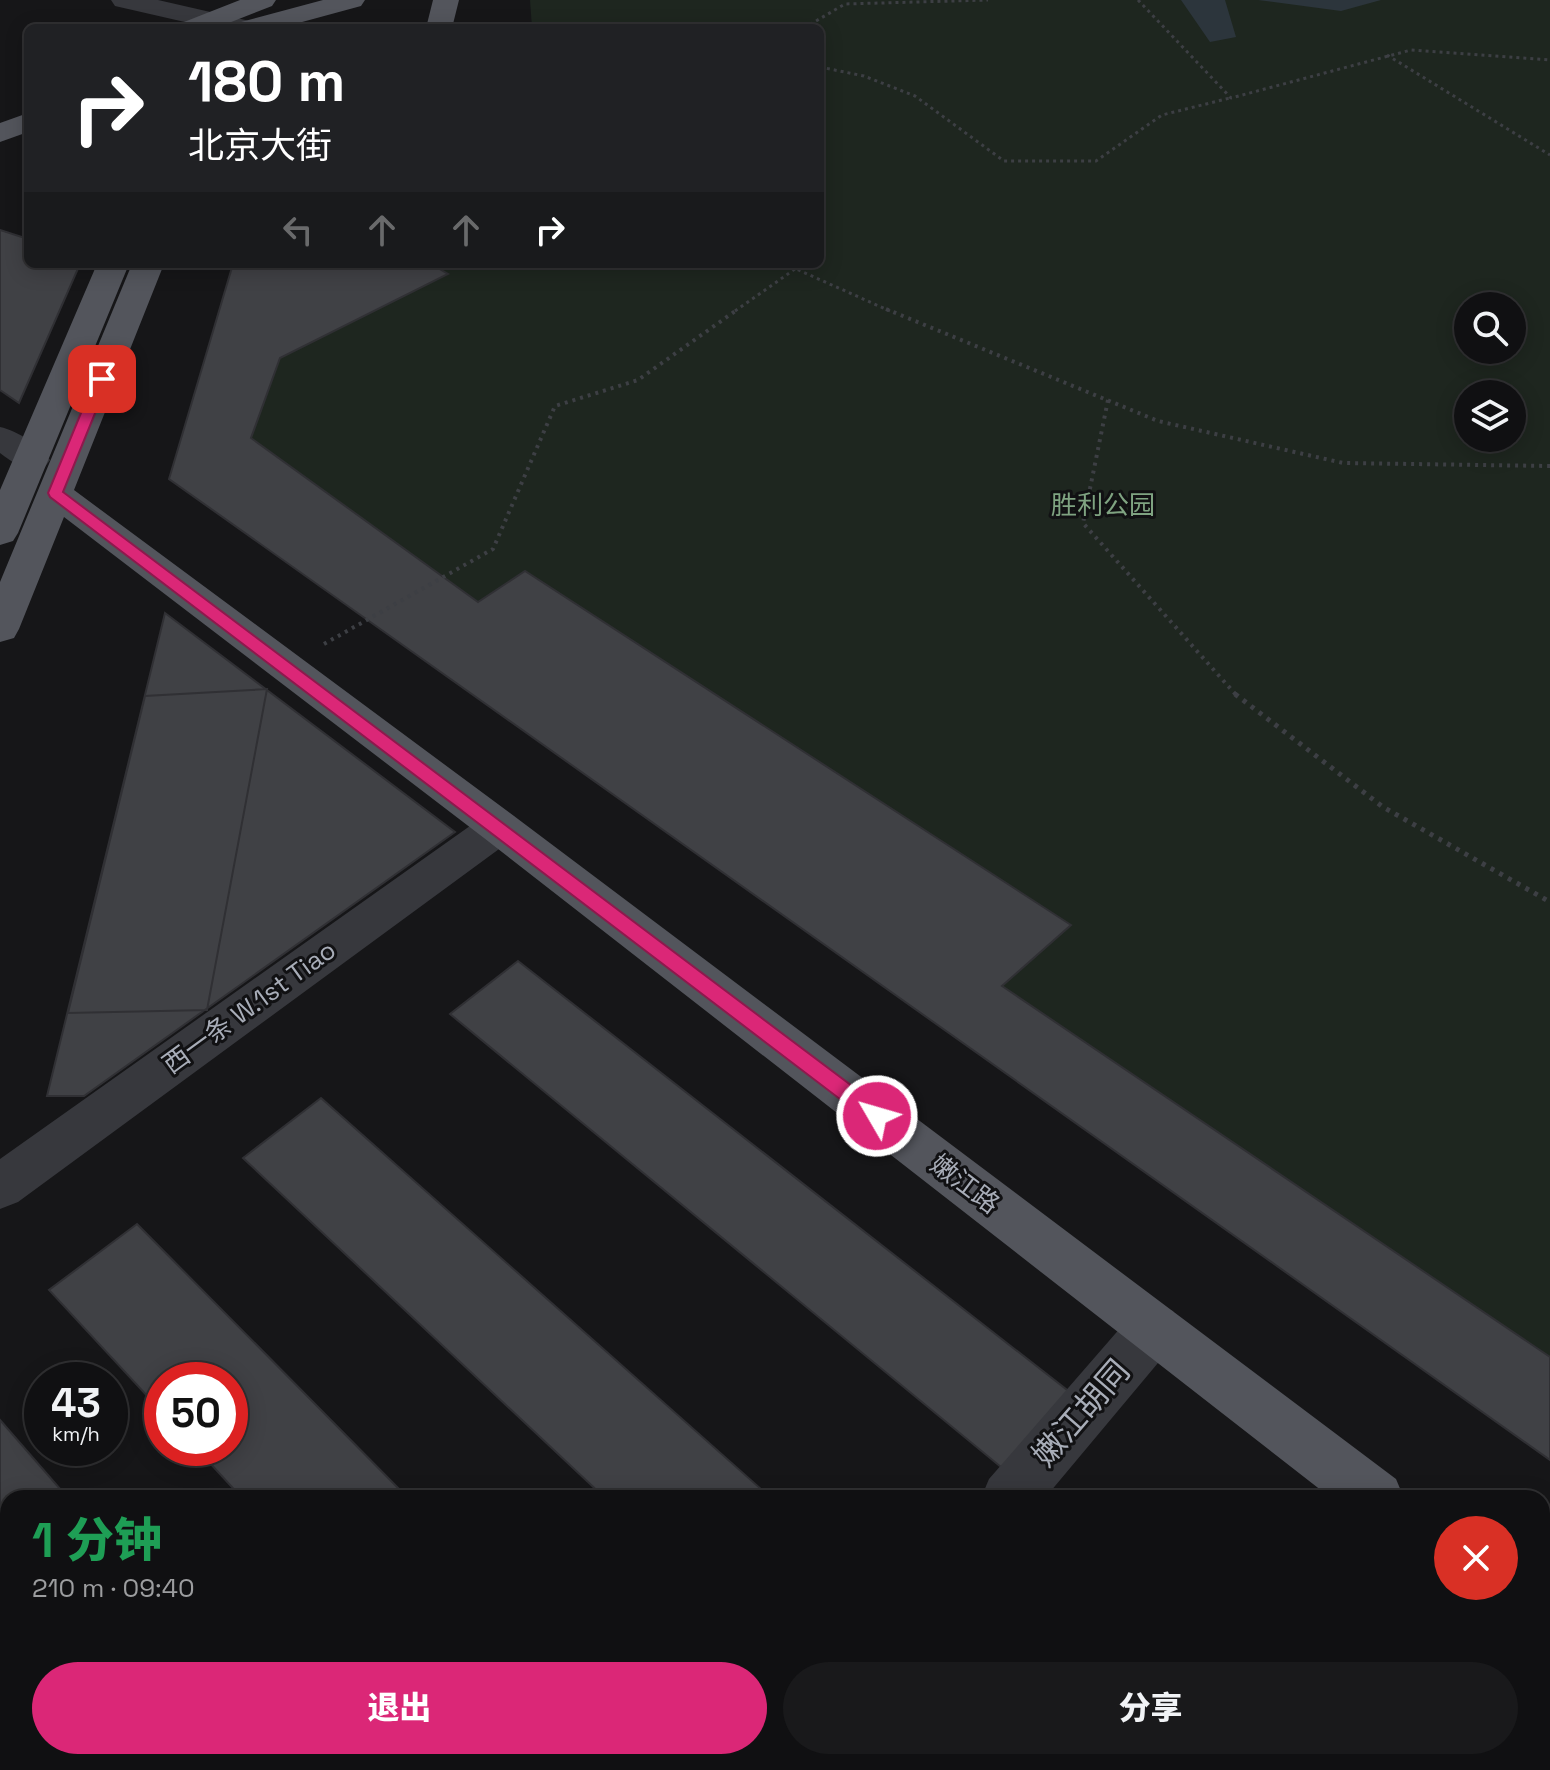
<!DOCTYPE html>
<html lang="zh">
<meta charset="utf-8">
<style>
body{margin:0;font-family:"Space Grotesk","Noto Sans SC",sans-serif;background:#19191b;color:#f1f3f6;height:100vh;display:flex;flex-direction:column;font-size:30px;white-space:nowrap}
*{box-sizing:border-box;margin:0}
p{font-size:26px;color:#9c9d9f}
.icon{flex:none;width:44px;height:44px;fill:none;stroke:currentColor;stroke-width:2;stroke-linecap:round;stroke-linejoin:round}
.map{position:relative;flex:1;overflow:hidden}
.panel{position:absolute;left:0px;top:1490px;width:1550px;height:280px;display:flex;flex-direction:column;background:#101012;border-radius:24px 24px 0 0;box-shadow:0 4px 20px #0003,0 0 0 2px #303032}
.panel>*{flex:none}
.top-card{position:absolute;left:24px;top:24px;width:800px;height:244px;border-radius:12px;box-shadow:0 4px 20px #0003,0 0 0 2px #303032;background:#202124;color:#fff;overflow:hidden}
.controls{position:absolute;left:1454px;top:292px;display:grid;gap:16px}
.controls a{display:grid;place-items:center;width:72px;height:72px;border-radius:50%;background:#101012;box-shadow:0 4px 20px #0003,0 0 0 2px #303032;font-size:40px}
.speed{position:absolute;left:24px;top:1362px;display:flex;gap:16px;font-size:40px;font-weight:700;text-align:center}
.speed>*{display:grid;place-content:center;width:104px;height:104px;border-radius:50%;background:#101012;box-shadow:0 4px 20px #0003,0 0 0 2px #303032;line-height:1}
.speed small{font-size:20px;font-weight:400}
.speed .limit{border:12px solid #d22;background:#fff;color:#111}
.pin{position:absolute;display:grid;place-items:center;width:68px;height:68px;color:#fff;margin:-34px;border-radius:16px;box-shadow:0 4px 12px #0006}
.me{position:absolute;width:88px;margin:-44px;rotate:308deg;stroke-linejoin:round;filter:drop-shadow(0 0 6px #0008)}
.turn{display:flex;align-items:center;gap:28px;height:168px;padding:0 32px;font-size:36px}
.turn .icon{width:104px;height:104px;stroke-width:2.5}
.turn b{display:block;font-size:56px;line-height:68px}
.lanes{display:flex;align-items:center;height:76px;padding:0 32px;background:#0003;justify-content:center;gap:40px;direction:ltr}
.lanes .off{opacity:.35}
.round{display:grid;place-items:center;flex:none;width:84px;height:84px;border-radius:42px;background:#19191b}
.headline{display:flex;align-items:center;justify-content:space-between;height:136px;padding:0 32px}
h1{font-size:48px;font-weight:800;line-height:60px;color:#1e9e55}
.action{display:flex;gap:16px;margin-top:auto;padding:16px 32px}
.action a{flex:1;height:92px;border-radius:48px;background:#db2777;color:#fff;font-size:32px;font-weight:800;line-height:92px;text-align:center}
.action a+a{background:#19191b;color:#f1f3f6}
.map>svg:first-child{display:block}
.green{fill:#1e261f;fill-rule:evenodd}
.water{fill:#2c353c}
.building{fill:#404145;stroke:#303034;stroke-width:2}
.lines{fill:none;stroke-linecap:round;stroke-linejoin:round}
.path-far2{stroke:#3d3f44;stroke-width:3;stroke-dasharray:3 4;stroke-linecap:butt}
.path-far1{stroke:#3d3f44;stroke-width:4;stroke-dasharray:3 5;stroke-linecap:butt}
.path{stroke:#3d3f44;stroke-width:5;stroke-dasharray:4 6;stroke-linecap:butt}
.minor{fill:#37383d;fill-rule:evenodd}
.major{fill:#53555c;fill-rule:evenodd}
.route{fill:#db2777;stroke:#8e194d;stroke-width:2}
.labels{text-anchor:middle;stroke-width:6;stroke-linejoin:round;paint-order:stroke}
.park-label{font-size:26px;fill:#7fa381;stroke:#111113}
.street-label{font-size:26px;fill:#a8adb8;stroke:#111113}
.near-street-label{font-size:32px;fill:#a8adb8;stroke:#111113}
</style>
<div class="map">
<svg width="1550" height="1770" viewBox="0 0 1550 1770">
<rect width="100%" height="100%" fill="#161618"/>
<path class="green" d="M 530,0 L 1550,0 L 1550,1357 L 1002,986 L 1070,925 L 525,571 L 478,602 L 251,438 L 280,358 L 448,274 L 431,264 L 820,264 L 820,28 L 532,28 ZM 1468,306 L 1512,306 L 1512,350 L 1468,350 ZM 1468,394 L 1512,394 L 1512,438 L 1468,438 Z"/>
<path class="water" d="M 1181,0 L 1225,0 L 1236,37 L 1210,42 Z
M 1258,0 L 1381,0 L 1341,11 Z"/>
<path class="building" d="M 0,230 L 28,239 L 28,264 L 80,264 L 19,403 L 0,390 Z
M 233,264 L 431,264 L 448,274 L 280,358 L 251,438 L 478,602 L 525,571 L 1071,925 L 1002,986 L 1550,1357 L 1550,1460 L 169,479 Z
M 165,613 L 455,832 L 84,1096 L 47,1096 Z
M 267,689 L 207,1010 L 68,1013 L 145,696 Z
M 518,961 L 1085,1404 L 1018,1481 L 450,1014 Z
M 321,1098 L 771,1498 L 605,1498 L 243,1158 Z
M 137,1224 L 408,1498 L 242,1498 L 196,1448 L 230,1448 L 230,1380 L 162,1380 L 162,1412 L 49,1290 Z
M 0,1420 L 68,1498 L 8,1498 L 8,1629 L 0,1619 Z
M 115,1762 L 297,1762 L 304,1770 L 122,1770 Z
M 488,1762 L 669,1762 L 677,1770 L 495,1770 Z
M 994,1762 L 1094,1762 L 1103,1770 L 987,1770 Z
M 1345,1762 L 1527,1762 L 1537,1770 L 1355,1770 Z"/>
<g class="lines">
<path class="path-far2" d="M 1138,0 L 1231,98 L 1411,50 L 1550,60
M 804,28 L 845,4 L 988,0
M 1387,55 L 1550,155
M 820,67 L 864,76 L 915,96 L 1004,161 L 1096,161 L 1162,115 L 1230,98
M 785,264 L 890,311
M 735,311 L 795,269"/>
<path class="path-far1" d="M 886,309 L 1158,421 L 1343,463 L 1550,466
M 1108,400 L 1083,523 L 1237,696
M 324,644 L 493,549 L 555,406 L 638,380 L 738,309"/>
<path class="path" d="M 1235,694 L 1383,807 L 1550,902"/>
<path class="minor" d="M 111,0 L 158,0 L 254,22 L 258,28 L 211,28 L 115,6 Z
M 0,427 C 18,431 39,445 50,460 L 44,468 C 25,472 16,465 0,453 Z
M 499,811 L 514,816 L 520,827 L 514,838 L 18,1202 L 0,1209 L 0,1159 L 484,816 Z
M 1154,1304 L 1173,1311 L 1181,1328 L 1173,1345 L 1045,1498 L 981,1498 L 989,1479 L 1135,1311 Z
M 748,1762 L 814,1762 L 811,1770 L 745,1770 Z"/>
<path class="major" d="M 240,0 L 276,0 L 272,6 L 216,28 L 180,28 L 184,22 Z
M 323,0 L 365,0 L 361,6 L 280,28 L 237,28 L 241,22 Z
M 433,0 L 459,0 L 452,28 L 426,28 Z
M 28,113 L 28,132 L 0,142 L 0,123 Z
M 97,264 L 129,264 L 18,533 L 13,541 L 0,545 L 0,490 Z
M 132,264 L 164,264 L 74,490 L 514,816 L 1396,1479 L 1404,1498 L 1331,1498 L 484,838 L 64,517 L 19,629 L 14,638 L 0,642 L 0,582 Z
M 1542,1594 L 1550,1598 L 1550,1660 L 1542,1656 Z"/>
</g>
<path class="route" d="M 102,374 L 109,379 L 63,492 L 884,1110 L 887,1116 L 884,1122 L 877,1125 L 870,1122 L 50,497 L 48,493 L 95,379 Z"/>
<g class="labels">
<g class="park-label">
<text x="1103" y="514">胜利公园</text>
</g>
<g class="street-label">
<text transform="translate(249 1007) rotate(-36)" y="9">西一条 W.1st Tiao</text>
<text transform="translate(965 1184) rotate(37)" y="9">嫩江路</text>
</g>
<g class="near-street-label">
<text transform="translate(1081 1413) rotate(-49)" y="11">嫩江胡同</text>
</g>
</g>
</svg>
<div class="controls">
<a><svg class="icon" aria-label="search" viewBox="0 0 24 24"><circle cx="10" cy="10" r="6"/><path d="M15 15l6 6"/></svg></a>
<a><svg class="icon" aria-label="layers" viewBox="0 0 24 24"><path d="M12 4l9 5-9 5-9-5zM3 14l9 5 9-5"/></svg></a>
</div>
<div class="speed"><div>43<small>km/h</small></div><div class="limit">50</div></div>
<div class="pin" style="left:102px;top:379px;background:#d93025"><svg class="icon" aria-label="arrive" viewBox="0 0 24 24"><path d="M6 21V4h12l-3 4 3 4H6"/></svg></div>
<svg class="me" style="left:877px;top:1116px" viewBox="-20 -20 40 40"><circle r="17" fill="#db2777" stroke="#fff" stroke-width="3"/><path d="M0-11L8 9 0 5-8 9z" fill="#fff"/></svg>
<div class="top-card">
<div class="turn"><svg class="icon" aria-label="right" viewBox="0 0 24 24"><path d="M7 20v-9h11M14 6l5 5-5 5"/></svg><div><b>180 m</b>北京大街</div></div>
<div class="lanes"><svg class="icon off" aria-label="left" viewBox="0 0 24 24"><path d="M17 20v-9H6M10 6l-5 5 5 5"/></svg><svg class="icon off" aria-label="ahead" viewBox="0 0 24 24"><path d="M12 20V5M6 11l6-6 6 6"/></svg><svg class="icon off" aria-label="ahead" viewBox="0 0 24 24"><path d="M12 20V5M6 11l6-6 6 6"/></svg><svg class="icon" aria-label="right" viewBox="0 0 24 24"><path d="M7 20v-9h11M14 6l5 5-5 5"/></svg></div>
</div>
<section class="panel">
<div class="headline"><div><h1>1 分钟</h1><p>210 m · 09:40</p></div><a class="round" style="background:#d93025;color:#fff"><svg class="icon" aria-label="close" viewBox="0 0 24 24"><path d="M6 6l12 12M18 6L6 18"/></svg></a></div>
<div class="action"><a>退出</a><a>分享</a></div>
</section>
</div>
